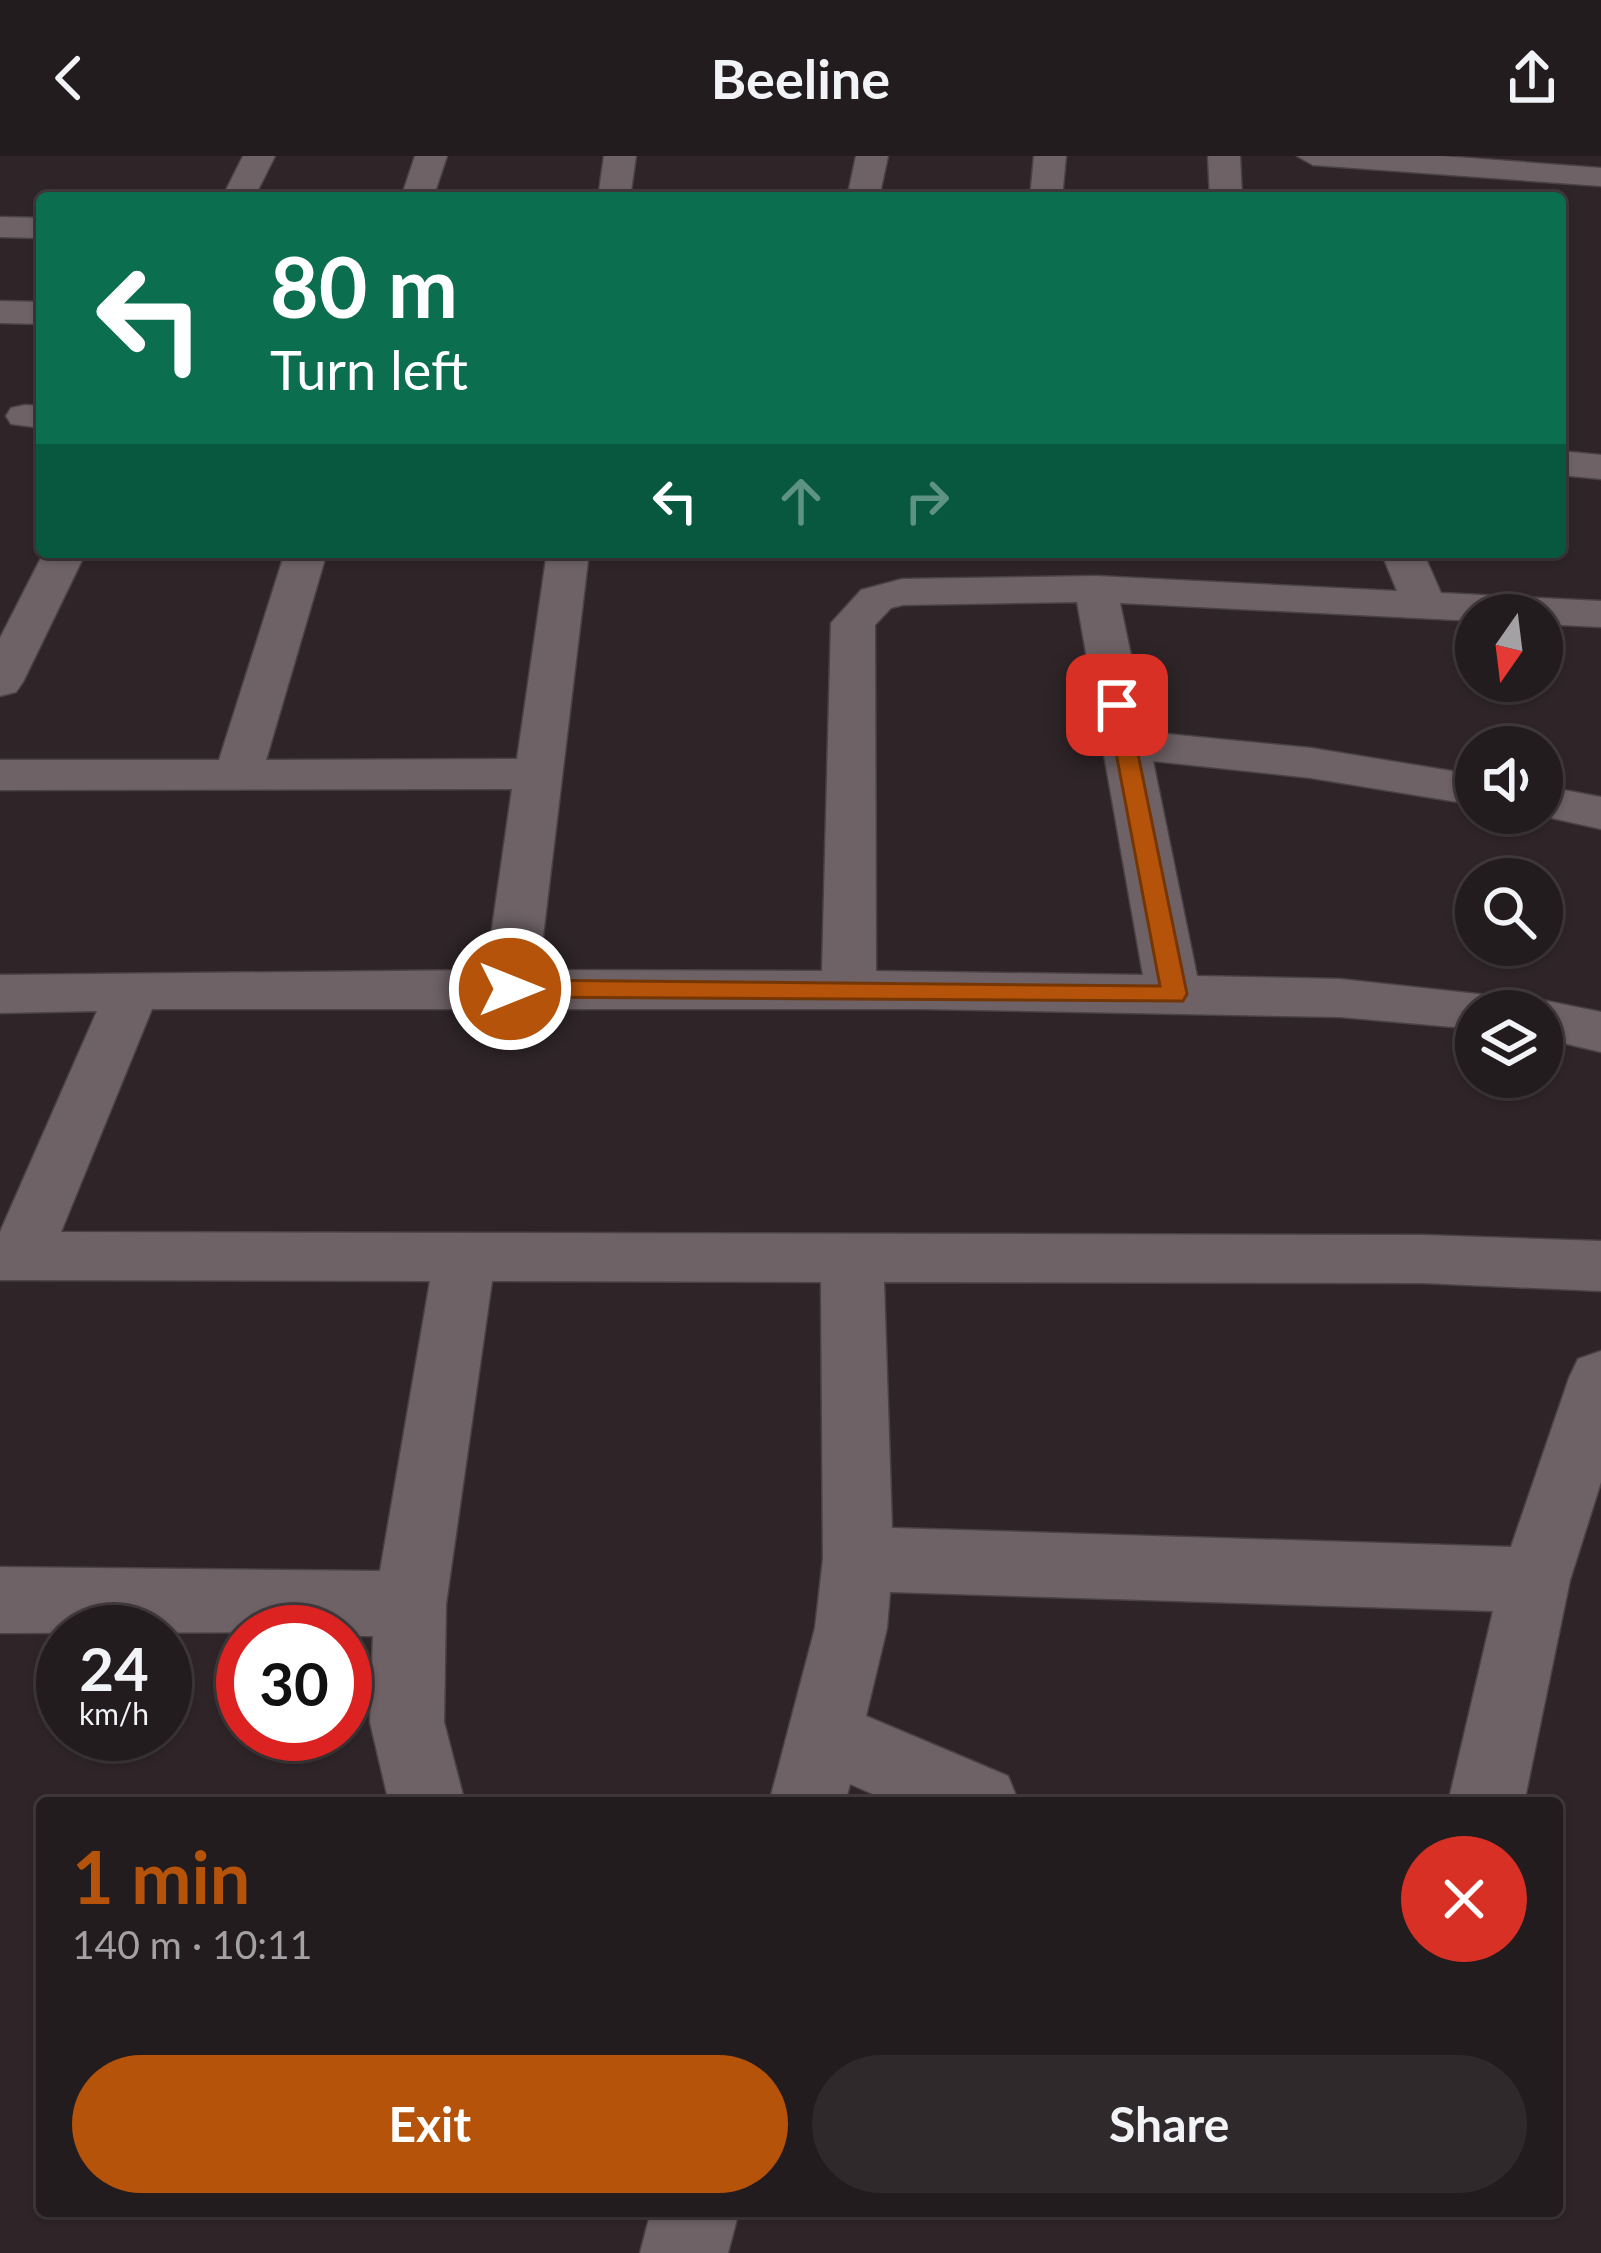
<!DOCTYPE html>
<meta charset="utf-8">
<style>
body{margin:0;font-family:Lato,sans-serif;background:#2f292b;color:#f1f3f6;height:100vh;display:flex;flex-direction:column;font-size:45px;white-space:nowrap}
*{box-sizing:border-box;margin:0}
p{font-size:39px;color:#a3a1a4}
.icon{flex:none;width:66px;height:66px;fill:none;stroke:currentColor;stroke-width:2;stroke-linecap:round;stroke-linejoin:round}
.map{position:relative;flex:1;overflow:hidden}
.panel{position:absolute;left:36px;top:1641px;width:1527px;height:420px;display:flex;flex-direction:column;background:#231c1e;border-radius:12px;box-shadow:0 3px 9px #0004,0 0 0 3px #403a3c}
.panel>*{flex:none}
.top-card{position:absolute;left:36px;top:36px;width:1530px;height:366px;border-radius:12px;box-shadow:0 3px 9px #0004,0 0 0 3px #403a3c;background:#0b6e4f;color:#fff;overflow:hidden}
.needle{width:78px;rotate:194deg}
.fabs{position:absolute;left:1455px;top:438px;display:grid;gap:24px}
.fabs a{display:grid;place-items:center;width:108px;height:108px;border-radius:50%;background:#231c1e;box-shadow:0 3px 9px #0004,0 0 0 3px #403a3c;font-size:60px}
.speed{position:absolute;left:36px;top:1449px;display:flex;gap:24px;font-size:60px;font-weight:700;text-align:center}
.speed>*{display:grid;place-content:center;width:156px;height:156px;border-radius:50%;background:#231c1e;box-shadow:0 3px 9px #0004,0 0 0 3px #403a3c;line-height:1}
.speed small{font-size:30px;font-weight:400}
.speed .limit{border:18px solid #d22;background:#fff;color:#111}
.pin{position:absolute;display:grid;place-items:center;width:102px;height:102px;color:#fff;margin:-51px;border-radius:24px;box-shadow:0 6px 18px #0006}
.me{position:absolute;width:132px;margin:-66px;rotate:90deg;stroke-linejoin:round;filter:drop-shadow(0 0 9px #0008)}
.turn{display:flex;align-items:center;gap:42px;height:252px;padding:0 36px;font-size:54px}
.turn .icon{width:156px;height:156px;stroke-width:2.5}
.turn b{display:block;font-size:84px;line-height:102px}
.lanes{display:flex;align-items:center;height:114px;padding:0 36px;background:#0003;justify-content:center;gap:60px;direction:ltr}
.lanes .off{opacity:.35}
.round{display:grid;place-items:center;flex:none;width:126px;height:126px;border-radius:63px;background:#2f292b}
.head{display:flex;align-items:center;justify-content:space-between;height:204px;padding:0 36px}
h1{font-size:72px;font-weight:700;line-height:90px;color:#b45309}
.cta{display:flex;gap:24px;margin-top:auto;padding:24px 36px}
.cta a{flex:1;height:138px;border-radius:72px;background:#b45309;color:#fff;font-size:48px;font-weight:700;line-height:138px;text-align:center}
.cta a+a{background:#2f292b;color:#f1f3f6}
header{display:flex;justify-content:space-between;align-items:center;height:156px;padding:0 36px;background:#231c1e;font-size:54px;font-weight:700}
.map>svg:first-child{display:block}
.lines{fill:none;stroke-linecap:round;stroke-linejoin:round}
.street-casing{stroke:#4a4244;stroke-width:3}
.street{fill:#6e6266;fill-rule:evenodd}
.route{fill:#b45309;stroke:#753606;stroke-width:3}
</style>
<header><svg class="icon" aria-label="back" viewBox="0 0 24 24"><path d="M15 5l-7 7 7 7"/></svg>Beeline<svg class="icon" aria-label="share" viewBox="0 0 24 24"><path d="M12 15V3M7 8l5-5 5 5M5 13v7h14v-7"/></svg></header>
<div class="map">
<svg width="1601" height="2097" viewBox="0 0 1601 2097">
<rect width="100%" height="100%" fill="#2f2528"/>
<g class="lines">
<g class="street-casing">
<path id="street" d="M 243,0 L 275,0 L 254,42 L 222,42 Z
M 415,0 L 447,0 L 433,42 L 401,42 Z
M 604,0 L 636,0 L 630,42 L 598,42 Z
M 856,0 L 888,0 L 879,42 L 847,42 Z
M 1034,0 L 1066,0 L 1062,42 L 1030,42 Z
M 1208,0 L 1240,0 L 1242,42 L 1210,42 Z
M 1297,0 L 1442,0 L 1601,12 L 1601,30 L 1313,9 Z
M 0,61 L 42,62 L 42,82 L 0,81 Z
M 0,145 L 42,146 L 42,168 L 0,167 Z
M 25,249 L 42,250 L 42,272 L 11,268 L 6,260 L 11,252 Z
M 1560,295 L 1601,299 L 1601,323 L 1560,319 Z
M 44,396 L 86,396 L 23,526 L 16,536 L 0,540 L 0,482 Z
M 285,396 L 327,396 L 266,604 L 517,603 L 547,396 L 589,396 L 539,814 L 822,815 L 831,467 L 861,434 L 902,423 L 1096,420 L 1397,435 L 1381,396 L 1423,396 L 1441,437 L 1601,445 L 1601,471 L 1542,468 L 1542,459 L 1476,459 L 1476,465 L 1120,447 L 1147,576 L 1311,592 L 1476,619 L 1476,649 L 1311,622 L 1153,605 L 1197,820 L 1340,823 L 1505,841 L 1513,855 L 1476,855 L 1476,873 L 1340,861 L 924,853 L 152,853 L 61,1076 L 1423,1079 L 1601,1085 L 1601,1135 L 1423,1127 L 884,1126 L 892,1372 L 1511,1391 L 1569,1222 L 1578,1203 L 1601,1195 L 1601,1326 L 1570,1424 L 1524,1647 L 1448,1647 L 1493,1455 L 890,1436 L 887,1472 L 866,1560 L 1008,1620 L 1019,1647 L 893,1647 L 850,1628 L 845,1647 L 769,1647 L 815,1472 L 823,1403 L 821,1126 L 492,1125 L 446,1448 L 444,1566 L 465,1647 L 389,1647 L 370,1566 L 373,1480 L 345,1480 L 345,1476 L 0,1477 L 0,1411 L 380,1415 L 430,1125 L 0,1124 L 0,1076 L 97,855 L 0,857 L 0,819 L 486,814 L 512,633 L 0,634 L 0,604 L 219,604 ZM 1077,446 L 1143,819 L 876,815 L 875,469 L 891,452 L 903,449 Z
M 1542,630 L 1601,641 L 1601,673 L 1529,657 L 1542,657 Z
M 1542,844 L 1601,856 L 1601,896 L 1542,882 L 1542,855 L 1519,855 L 1523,849 Z
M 651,2055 L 739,2055 L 728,2097 L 640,2097 Z"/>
</g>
<use href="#street" class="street"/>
</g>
<path class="route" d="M 1117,543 L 1128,549 L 1187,838 L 1183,845 L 510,841 L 498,833 L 510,824 L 1160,830 L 1107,549 Z"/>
</svg>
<div class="fabs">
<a><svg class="needle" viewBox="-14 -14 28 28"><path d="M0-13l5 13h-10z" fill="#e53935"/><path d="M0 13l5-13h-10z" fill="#a3a1a4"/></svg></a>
<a><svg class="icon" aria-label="sound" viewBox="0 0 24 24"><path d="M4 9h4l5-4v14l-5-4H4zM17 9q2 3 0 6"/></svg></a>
<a><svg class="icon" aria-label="search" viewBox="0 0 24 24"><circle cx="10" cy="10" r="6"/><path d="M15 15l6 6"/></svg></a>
<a><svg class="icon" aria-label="layers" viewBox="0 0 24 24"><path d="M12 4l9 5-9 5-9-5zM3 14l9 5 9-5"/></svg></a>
</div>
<div class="speed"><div>24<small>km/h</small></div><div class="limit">30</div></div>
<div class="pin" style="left:1117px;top:549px;background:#d93025"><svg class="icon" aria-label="arrive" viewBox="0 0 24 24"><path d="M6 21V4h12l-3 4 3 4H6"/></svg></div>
<svg class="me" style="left:510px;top:833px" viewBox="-20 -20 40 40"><circle r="17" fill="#b45309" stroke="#fff" stroke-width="3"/><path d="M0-11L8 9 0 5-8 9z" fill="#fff"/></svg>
<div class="top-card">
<div class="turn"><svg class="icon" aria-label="left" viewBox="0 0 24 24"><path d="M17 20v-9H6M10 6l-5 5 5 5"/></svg><div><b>80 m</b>Turn left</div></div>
<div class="lanes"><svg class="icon" aria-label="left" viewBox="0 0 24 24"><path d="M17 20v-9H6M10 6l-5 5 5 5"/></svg><svg class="icon off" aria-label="ahead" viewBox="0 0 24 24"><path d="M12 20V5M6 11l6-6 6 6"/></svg><svg class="icon off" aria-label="right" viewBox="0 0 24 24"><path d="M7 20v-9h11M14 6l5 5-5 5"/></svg></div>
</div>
<section class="panel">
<div class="head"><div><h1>1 min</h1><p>140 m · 10:11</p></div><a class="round" style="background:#d93025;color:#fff"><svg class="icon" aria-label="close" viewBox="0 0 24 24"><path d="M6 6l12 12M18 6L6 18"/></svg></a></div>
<div class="cta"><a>Exit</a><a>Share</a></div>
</section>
</div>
